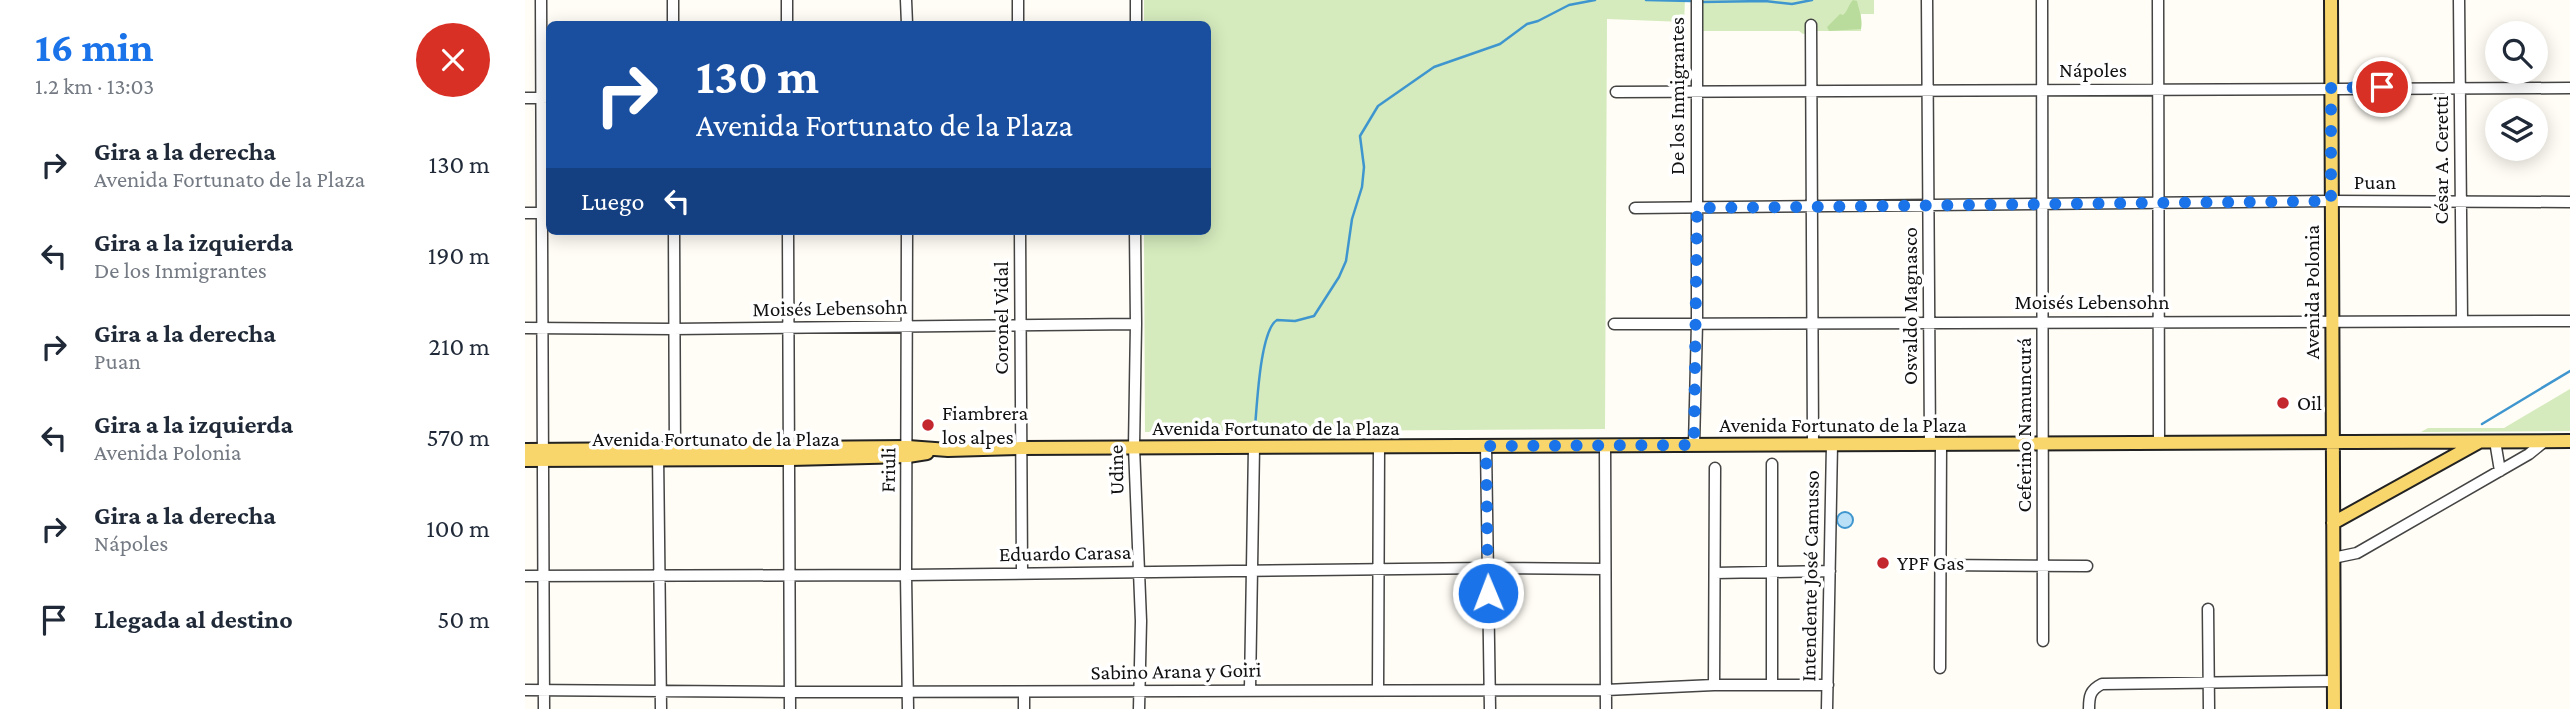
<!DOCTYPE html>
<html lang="es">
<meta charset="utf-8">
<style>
body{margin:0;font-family:"Crimson Pro",serif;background:#f6f6f7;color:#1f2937;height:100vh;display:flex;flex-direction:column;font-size:26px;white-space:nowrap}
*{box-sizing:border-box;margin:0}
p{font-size:23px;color:#747a83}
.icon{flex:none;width:38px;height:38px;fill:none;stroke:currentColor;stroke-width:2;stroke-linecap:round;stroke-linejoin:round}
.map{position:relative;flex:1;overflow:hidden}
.panel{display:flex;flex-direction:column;background:#fff;width:525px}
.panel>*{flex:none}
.guide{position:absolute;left:21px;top:21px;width:665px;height:214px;border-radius:10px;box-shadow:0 4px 18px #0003;background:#1a4fa0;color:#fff;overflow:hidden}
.tools{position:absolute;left:1960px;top:21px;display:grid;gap:14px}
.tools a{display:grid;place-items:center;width:63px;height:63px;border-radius:50%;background:#fff;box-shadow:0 4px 18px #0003;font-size:35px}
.pin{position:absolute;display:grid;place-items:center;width:60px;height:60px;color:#fff;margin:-30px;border:4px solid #fff;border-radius:50%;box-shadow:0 2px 7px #0007}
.me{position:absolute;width:77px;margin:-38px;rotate:359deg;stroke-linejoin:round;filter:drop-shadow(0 0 5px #0008)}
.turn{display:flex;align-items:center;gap:24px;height:147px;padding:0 35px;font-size:32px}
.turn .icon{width:91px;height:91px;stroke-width:2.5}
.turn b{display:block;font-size:49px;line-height:60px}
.then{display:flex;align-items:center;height:66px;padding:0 35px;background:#0003;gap:14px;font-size:26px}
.round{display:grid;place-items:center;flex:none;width:74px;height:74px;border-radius:37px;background:#f6f6f7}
.headline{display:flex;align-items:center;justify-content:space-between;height:119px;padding:0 35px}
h1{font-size:42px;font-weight:700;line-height:52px;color:#1a73e8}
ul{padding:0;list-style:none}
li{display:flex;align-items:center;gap:21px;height:91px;padding:0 35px}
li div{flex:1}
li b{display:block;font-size:26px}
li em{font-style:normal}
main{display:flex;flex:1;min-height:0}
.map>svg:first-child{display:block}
.green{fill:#d5ebbd}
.forest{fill:#b9dc9c}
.water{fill:#b9e0f7;stroke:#3f96cf;stroke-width:2}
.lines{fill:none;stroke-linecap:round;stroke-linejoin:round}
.stream{stroke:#3f96cf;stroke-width:2.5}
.minor-casing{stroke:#444;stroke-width:13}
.major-casing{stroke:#222;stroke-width:16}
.minor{stroke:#fff;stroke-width:10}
.major{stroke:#f9d66b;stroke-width:12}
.route{stroke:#1a73e8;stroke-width:12;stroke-dasharray:0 21.6}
.poi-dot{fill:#c4262e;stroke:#fff;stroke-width:2.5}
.labels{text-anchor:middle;stroke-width:7;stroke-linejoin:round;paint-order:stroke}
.street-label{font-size:21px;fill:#111;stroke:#fff}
.poi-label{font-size:21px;fill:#111;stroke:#fff;text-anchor:start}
</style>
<main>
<section class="panel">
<div class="headline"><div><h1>16 min</h1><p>1.2 km · 13:03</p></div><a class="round" style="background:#d93025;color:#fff"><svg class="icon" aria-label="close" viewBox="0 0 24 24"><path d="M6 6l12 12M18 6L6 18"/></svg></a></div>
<ul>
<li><svg class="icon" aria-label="right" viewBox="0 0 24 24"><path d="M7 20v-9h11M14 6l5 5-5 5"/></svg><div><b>Gira a la derecha</b><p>Avenida Fortunato de la Plaza</p></div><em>130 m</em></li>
<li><svg class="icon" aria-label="left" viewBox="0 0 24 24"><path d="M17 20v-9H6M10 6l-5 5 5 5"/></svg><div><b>Gira a la izquierda</b><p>De los Inmigrantes</p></div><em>190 m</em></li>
<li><svg class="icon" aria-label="right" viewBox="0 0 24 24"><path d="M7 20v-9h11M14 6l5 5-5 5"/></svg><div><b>Gira a la derecha</b><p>Puan</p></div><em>210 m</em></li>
<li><svg class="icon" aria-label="left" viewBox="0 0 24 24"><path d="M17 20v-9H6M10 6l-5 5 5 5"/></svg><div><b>Gira a la izquierda</b><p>Avenida Polonia</p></div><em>570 m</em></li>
<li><svg class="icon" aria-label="right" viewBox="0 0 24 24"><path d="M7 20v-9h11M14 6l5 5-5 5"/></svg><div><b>Gira a la derecha</b><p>Nápoles</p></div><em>100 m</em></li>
<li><svg class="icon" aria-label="arrive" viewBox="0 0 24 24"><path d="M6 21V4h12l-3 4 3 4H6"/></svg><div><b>Llegada al destino</b></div><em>50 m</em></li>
</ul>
</section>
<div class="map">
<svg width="2045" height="709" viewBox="0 0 2045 709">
<rect width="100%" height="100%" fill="#fffdf5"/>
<path class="green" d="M 619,0 L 1160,0 L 1159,22 L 1082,19 L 1080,429 L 620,432 L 619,231 L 682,231 L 682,24 L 619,24 Z
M 1176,0 L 1349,0 L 1349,14 L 1336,14 L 1336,31 L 1291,31 L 1278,34 L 1274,31 L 1176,31 Z
M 2045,389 L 2045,431 L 1896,432 L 1903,428 L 1979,428 Z"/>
<path class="forest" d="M 1328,0 L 1332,1 C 1334,10 1338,20 1336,29 L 1304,31 L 1302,27 L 1315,14 L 1318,15 C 1323,11 1323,5 1328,0 Z"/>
<path class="water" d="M1312 520a8 8 0 1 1 16 0a8 8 0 1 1-16 0Z"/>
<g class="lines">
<path class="stream" d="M 1121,0 L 1166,1
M 1177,2 L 1240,1 L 1267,4 L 1287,0
M 1957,424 L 2045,371
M 730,427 C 732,406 735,330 752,320 L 770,321 L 789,316 L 814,277 L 821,261 L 827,219 L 837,187 L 839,167 L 835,136 L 853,106 L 909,67 L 975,44 L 1002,24 L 1013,21 L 1044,5 L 1070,0"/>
<g class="minor-casing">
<path id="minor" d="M 16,0 L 19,709
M 148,0 L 148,24
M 381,0 L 382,24
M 493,0 L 493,24
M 611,0 L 611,24
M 1402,0 L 1405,443
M 1517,0 L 1518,641
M 1633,0 L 1634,442
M 1934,0 L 1937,320
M 262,24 L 262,0
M 1286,25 L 1288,444
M 1091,92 L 2045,88
M 0,98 L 24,97
M 1110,208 L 1806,201 L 2045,202
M 0,213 L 24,213
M 149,231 L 150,454
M 263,231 L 265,709
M 382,231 L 381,575 L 383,709
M 495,231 L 497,572
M 610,231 L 611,324 L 609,447 L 616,621 L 614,709
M 1089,324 L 2045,321
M 0,328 L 148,329 L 611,324
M 1970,441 L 1975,471
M 1080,445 L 1081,709
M 1169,445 L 1172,323 L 1172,0
M 961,446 L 965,709
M 133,454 L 136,709
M 1808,558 L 1832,553 L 2004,454 L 2020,441
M 1414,565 L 1562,566
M 1190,573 L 1305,571
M 0,576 L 381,575 L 963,568 L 1080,569
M 1683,609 L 1684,709
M 1415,668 L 1416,443
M 1189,685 L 1190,468
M 1247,685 L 1247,464
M 725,689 L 729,447
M 0,690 L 265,692 L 1081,690 L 1189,685 L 1303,685
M 853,690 L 854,447
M 499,692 L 499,709
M 1302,709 L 1307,444
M 1564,709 C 1564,696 1565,690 1577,684 L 1809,681"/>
</g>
<g class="major-casing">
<path id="major" d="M 1806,0 L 1809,709
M 0,450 L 383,447 L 423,450 L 496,448 L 2045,441
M 0,460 L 266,459 L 383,456 L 402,453
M 1808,523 L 1954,442"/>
</g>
<use href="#minor" class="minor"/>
<use href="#major" class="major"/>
</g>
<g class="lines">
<path class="route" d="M 963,593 L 961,446 L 1169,445 L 1172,208 L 1806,201 L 1806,88 L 1857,87"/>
</g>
<g class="poi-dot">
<circle cx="1758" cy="403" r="7"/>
<circle cx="403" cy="425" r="7"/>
<circle cx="1358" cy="563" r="7"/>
</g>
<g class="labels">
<g class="street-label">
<text x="1568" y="77">Nápoles</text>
<text transform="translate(1152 96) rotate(-90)" y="7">De los Inmigrantes</text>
<text transform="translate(1916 160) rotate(-90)" y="7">César A. Ceretti</text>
<text x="1850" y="189">Puan</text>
<text transform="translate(1787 292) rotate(-90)" y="7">Avenida Polonia</text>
<text x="1567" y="309">Moisés Lebensohn</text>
<text transform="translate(1385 306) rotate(-90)" y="7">Osvaldo Magnasco</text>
<text transform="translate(305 308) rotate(-1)" y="7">Moisés Lebensohn</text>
<text transform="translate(476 318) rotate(-90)" y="7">Coronel Vidal</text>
<text x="1318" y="432">Avenida Fortunato de la Plaza</text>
<text transform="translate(1499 425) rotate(-90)" y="7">Ceferino Namuncurá</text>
<text x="751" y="435">Avenida Fortunato de la Plaza</text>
<text x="191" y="446">Avenida Fortunato de la Plaza</text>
<text transform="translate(363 470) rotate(-89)" y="7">Friuli</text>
<text transform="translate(591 470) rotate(-91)" y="7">Udine</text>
<text transform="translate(540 553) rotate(-1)" y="7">Eduardo Carasa</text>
<text transform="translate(1285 576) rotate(-89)" y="7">Intendente José Camusso</text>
<text transform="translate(651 671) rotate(-1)" y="7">Sabino Arana y Goiri</text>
</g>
<g class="poi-label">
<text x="1772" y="410">Oil</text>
<text x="417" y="420">Fiambrera<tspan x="417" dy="24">los alpes</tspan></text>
<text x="1372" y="570">YPF Gas</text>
</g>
</g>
</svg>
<div class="tools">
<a><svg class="icon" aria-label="search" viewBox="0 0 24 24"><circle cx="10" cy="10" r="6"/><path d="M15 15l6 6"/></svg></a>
<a><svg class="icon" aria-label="layers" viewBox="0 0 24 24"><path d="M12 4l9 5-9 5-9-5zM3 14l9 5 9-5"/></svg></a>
</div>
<div class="pin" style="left:1857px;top:87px;background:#d93025"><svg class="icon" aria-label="arrive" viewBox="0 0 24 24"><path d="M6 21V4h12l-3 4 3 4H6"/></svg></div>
<svg class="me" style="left:963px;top:593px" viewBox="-20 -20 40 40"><circle r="17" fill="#1a73e8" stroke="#fff" stroke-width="3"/><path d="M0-11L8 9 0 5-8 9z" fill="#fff"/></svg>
<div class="guide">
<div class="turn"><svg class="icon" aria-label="right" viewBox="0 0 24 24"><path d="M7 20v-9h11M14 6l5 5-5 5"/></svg><div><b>130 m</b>Avenida Fortunato de la Plaza</div></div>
<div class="then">Luego<svg class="icon" aria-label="left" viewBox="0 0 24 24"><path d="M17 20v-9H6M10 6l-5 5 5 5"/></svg></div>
</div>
</div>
</main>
